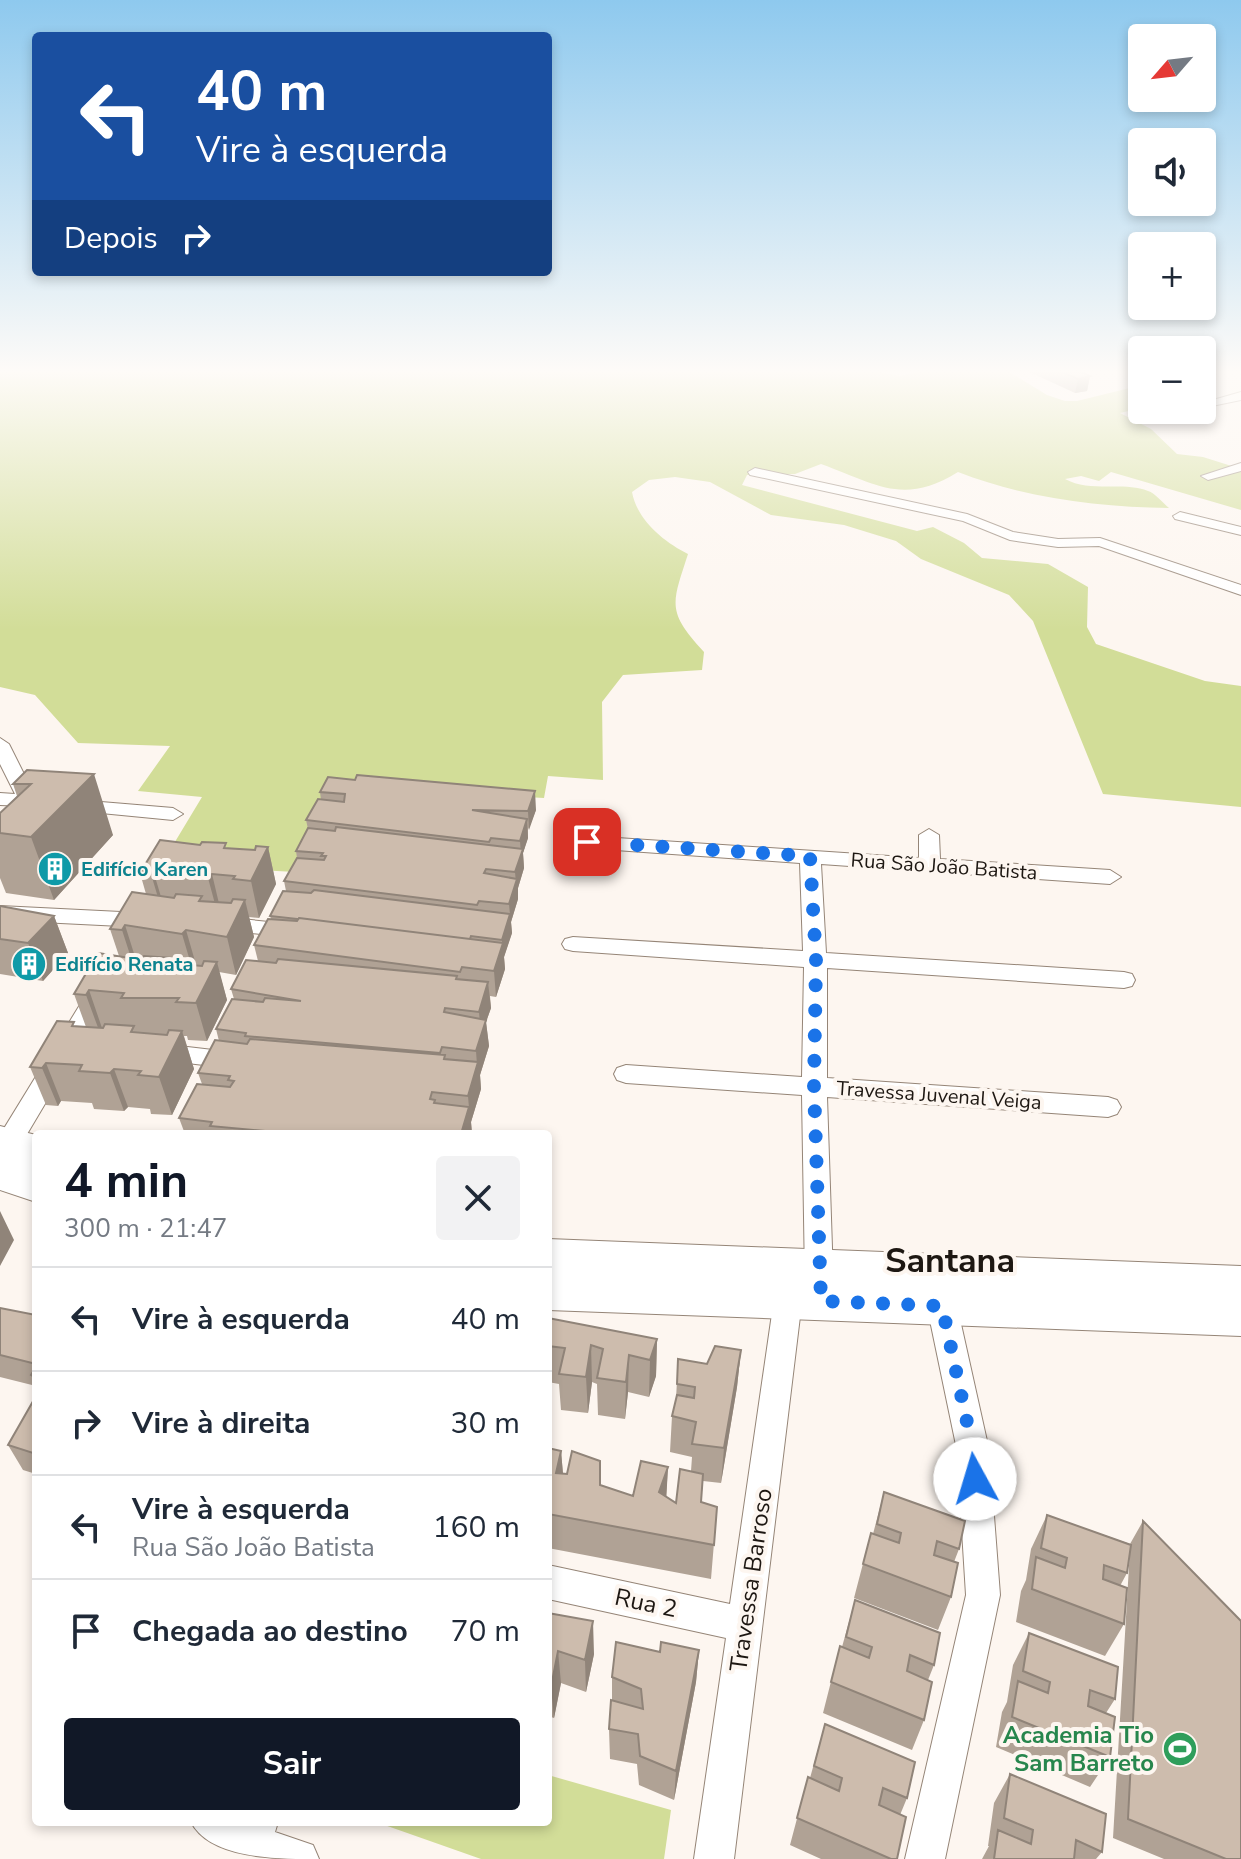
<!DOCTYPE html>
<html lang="pt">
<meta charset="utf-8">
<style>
body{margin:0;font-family:"Nunito Sans",sans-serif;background:#f2f2f3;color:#1f2937;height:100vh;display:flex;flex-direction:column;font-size:30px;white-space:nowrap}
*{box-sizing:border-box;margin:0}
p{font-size:26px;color:#747a83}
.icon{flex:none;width:44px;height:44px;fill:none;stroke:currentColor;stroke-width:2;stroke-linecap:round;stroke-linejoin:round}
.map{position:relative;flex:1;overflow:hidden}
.side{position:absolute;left:32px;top:1130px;width:520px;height:696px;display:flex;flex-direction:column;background:#fff;border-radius:8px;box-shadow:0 4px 12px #0003}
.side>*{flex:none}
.top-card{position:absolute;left:32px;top:32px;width:520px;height:244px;border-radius:8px;box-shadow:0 4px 12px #0003;background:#1a4fa0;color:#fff;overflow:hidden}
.needle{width:52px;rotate:242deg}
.controls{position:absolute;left:1128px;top:24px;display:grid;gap:16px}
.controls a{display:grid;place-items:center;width:88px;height:88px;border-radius:8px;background:#fff;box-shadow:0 4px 12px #0003;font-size:40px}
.pin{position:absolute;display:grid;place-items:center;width:68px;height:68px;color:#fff;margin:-34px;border-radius:16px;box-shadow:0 4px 12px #0006}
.me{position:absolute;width:88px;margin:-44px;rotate:354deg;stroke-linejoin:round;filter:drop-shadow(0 0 6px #0008)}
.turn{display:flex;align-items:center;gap:28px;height:168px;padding:0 32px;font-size:36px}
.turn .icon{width:104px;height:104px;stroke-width:2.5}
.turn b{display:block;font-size:56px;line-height:68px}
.then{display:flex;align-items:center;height:76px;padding:0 32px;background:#0003;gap:16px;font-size:30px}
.round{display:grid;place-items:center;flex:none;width:84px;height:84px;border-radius:8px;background:#f2f2f3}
.head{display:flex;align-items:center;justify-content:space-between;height:136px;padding:0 32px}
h1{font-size:48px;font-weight:700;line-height:60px;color:#111827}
.action{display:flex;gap:16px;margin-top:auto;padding:16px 32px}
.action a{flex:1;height:92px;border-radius:8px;background:#111827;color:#fff;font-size:32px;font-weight:700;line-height:92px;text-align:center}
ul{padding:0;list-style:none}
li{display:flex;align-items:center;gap:24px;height:104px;padding:0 32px;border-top:2px solid #e0e1e3}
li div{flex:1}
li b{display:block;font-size:30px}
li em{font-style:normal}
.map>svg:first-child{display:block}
.green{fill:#d2dd98}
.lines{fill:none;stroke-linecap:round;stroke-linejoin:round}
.street-casing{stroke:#958577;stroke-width:2}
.primary-casing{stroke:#958577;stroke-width:2}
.street{fill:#fff;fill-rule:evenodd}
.primary{fill:#fff;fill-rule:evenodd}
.wall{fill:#b0a295}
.shaded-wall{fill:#908479}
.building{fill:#cdbcad;stroke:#908479;stroke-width:2}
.route{stroke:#1a73e8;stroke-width:14;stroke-dasharray:0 25.2}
.labels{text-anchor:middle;stroke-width:8;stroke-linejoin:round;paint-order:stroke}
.street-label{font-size:20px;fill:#1d1712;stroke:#fdf6f0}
.culture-label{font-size:20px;font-weight:bold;fill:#0d838f;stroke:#fdf6f0;text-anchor:start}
.near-street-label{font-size:24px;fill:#1d1712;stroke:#fdf6f0}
.near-leisure-label{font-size:24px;font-weight:bold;fill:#27864d;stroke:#fdf6f0;text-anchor:end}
.near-district-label{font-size:34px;font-weight:bold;fill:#1d1712;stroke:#fdf6f0}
</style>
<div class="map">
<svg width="1241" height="1859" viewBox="0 0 1241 1859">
<rect width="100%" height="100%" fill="#fdf6f0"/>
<path class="green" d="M 0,370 L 870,370 L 900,376 L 927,370 L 1006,370 L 1047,395 L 1065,401 L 1077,401 L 1142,385 L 1142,408 L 1120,413 L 1151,429 L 1177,454 L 1203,457 L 1241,469 L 1241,510 L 1111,472 L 1099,481 L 1081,476 L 1065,479 C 1091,493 1123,481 1148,491 C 1155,493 1163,503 1169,508 C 1098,507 1025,498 958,472 C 903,506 876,484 821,464 L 795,474 L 747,475 L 742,485 L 917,531 L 933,527 L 964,543 L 982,558 L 1048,564 L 1088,587 L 1087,627 L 1096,644 L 1205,681 L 1241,686 L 1241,807 L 1103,794 L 1033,621 L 1009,595 L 921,559 L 896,541 L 844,525 L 771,515 L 710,482 L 675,477 L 649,480 L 632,492 C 637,520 664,542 688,554 C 672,604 666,611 704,652 L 702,670 L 623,675 L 602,702 L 603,780 L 548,776 L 544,798 L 330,786 L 295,872 L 161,865 L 202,797 L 138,791 L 170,746 L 78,743 L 35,695 L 0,687 Z
M 548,1775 L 671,1810 L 664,1859 L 481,1859 L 376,1822 L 548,1822 Z"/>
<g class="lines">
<g class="street-casing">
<path id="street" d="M 1241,392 L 1241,400 L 1212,406 L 1206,402 Z
M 1241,463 L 1241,471 L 1208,480 L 1201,476 Z
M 755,468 L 967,514 L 1013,532 L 1058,539 L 1100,538 L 1241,585 L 1241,595 L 1099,546 L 1058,547 L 1010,540 L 963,521 L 750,475 L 748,472 Z
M 1180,512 L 1241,527 L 1241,535 L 1175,519 L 1173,516 Z
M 0,738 L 9,744 L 35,796 L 50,799 L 53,803 L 50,807 L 0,805 L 0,793 L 15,794 L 0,764 Z
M 77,800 L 173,808 L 183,814 L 173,820 L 70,810 L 67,806 Z
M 929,829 L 939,835 L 940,859 L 1110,870 L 1121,877 L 1110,884 L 821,864 L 826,953 L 1124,972 L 1132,974 L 1135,980 L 1132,986 L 1124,988 L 827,968 L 827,1078 L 1108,1097 L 1117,1100 L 1121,1107 L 1117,1114 L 1108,1117 L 827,1097 L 833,1278 L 829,1287 L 819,1290 L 809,1287 L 805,1278 L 802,1095 L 626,1083 L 617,1080 L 614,1074 L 617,1068 L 626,1065 L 802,1077 L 804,967 L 573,951 L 565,949 L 562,944 L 565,939 L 573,937 L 803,951 L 800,863 L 587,848 L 577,842 L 587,836 L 919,858 L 919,835 Z
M 0,906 L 121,912 L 129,914 L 132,919 L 129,924 L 121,926 L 0,920 Z
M 222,917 L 269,922 L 272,927 L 269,932 L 261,934 L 214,929 L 211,924 L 214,919 Z
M 97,988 L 105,990 L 109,996 L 17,1151 L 8,1154 L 0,1152 L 0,1135 L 89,990 Z
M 162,1044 L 213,1050 L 216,1056 L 213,1062 L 204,1065 L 153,1059 L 150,1053 L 153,1047 Z
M 788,1287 L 798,1291 L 802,1300 L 734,1859 L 694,1859 L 726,1638 L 548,1599 L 548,1565 L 730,1604 L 774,1300 L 778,1291 Z
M 942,1293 L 952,1297 L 957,1306 L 989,1450 L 1000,1595 L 945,1859 L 905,1859 L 966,1595 L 957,1450 L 927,1306 L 932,1297 Z
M 191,1822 L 278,1822 L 275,1832 L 313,1845 L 319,1859 C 277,1859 210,1859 191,1822 Z"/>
</g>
<g class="primary-casing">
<path id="primary" d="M 0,1126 L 36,1135 L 36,1202 L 0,1190 Z
M 548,1239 L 1241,1266 L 1241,1336 L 548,1310 Z"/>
</g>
<use href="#street" class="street"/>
<use href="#primary" class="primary"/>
</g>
<path class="wall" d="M 1025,370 L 1077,370 L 1090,376 L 1087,391 L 1075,393 Z
M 27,770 L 113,835 L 54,900 L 6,893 L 0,878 L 0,813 L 17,796 L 13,784 Z
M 320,792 L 536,810 L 528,830 L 528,838 L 523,853 L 524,868 L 518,888 L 518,899 L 511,922 L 512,933 L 504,957 L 505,969 L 496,997 L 490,996 L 491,1008 L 486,1022 L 489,1046 L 480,1075 L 481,1089 L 471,1122 L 472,1134 L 185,1134 L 179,1118 L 202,1084 L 198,1073 L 219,1041 L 216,1029 L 234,999 L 231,989 L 258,961 L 254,945 L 271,919 L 270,916 L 286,891 L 284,881 L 297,858 L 296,851 L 308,829 L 306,820 L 321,800 Z
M 268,847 L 276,884 L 259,918 L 249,917 L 254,937 L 236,975 L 219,972 L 227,1000 L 207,1041 L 188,1040 L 187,1036 L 184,1036 L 194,1069 L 172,1115 L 151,1114 L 150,1109 L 128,1107 L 124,1111 L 94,1109 L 92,1103 L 61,1101 L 58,1106 L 46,1105 L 30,1067 L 76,1026 L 86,1027 L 74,994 L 119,956 L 110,929 L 146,894 L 140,873 L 227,848 L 255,850 Z
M 0,906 L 54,916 L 68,953 L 43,981 L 0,974 Z
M 0,1308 L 36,1315 L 36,1386 L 0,1377 Z
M 548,1318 L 657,1339 L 656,1376 L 649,1397 L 628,1392 L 625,1419 L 598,1415 L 597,1384 L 592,1382 L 588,1413 L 561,1410 L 559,1384 L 548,1382 Z
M 741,1350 L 737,1387 L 721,1483 L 703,1481 L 701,1502 L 717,1507 L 711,1579 L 548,1548 L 548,1448 L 561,1451 L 563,1474 L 633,1496 L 668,1467 L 666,1497 L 676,1503 L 691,1471 L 692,1457 L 670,1452 L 672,1416 L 676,1400 L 678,1359 L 707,1364 Z
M 36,1396 L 36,1474 L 23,1470 L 8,1445 Z
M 884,1492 L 959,1549 L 954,1562 L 951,1597 L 938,1630 L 854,1598 L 871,1533 L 873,1534 Z
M 1047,1515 L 1130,1544 L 1143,1521 L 1241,1859 L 1164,1859 L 1113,1838 L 1130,1549 L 1127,1573 L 1120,1586 L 1124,1624 L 1105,1656 L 1016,1622 L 1021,1591 L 1026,1580 L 1031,1549 Z
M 855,1600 L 934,1665 L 928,1680 L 924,1720 L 912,1750 L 823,1713 L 840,1646 L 842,1647 Z
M 548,1613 L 594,1654 L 586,1692 L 561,1683 L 554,1718 L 548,1716 Z
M 1029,1633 L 1115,1699 L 1106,1713 L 1110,1757 L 1090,1787 L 996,1747 L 1002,1712 L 1007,1702 L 1013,1665 Z
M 699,1650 L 696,1682 L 674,1800 L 639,1785 L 637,1764 L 610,1759 L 609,1729 L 612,1700 L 612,1677 L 660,1652 Z
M 825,1724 L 907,1798 L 900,1815 L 897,1859 L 821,1859 L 790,1845 L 808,1777 L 810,1778 Z
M 1010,1774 L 1102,1852 L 1096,1859 L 982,1859 L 989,1846 L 988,1846 L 994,1803 Z"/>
<path class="shaded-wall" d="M 1090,376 L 1087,391 L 1075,393 L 1078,379 Z
M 94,774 L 113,835 L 54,900 L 31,837 Z
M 535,791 L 536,810 L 529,830 L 528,811 Z
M 527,819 L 528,838 L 523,853 L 524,868 L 518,888 L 518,899 L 511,922 L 512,933 L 504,957 L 505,969 L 496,997 L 494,971 L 502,945 L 502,940 L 510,915 L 509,904 L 516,883 L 515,872 L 521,855 L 520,841 Z
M 268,847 L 276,884 L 259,918 L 251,881 Z
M 153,870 L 164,907 L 162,911 L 151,874 Z
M 212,874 L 221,912 L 218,915 L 208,878 Z
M 245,900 L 254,937 L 236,975 L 227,937 Z
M 54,916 L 68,953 L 43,981 L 28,943 Z
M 125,925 L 137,963 L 134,967 L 122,930 Z
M 186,930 L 197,968 L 193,971 L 182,934 Z
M 217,962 L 227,1000 L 207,1041 L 196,1003 Z
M 488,982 L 491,1008 L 486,1022 L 489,1046 L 480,1075 L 481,1089 L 471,1122 L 472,1134 L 461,1134 L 469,1108 L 468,1096 L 477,1065 L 476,1051 L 481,1036 L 479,1012 Z
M 89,990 L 102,1028 L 100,1033 L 86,995 Z
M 182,1031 L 194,1069 L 172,1115 L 159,1077 Z
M 46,1063 L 61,1101 L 58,1106 L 42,1068 Z
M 114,1069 L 128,1107 L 124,1111 L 110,1073 Z
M 0,1211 L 14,1240 L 0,1266 Z
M 657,1339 L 656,1376 L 649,1397 L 650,1360 Z
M 591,1345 L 592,1382 L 588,1413 L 586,1377 Z
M 741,1350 L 737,1387 L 721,1483 L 724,1448 Z
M 629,1355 L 628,1392 L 625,1419 L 626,1382 Z
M 561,1451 L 564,1486 L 556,1473 Z
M 668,1467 L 666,1503 L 659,1492 Z
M 593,1621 L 594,1654 L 586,1692 L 585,1660 Z
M 699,1650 L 696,1682 L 674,1800 L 676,1771 Z
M 558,1651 L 561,1683 L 554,1718 L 551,1687 Z"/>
<path class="building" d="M 1058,370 L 1077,370 L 1090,376 L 1078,379 Z
M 27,770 L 94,774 L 31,837 L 0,833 L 0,813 L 31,784 L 13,784 Z
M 357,775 L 535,791 L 528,811 L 472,810 L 527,819 L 520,841 L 491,838 L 489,842 L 306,820 L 318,799 L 344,802 L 345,794 L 320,792 L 328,777 L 355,780 Z
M 336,827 L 523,849 L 515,872 L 486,869 L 484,873 L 517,879 L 509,904 L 479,901 L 477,905 L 284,881 L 297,858 L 324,860 L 326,856 L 321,856 L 323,853 L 296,851 L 308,828 L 335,831 Z
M 160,840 L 200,845 L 202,842 L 226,843 L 224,848 L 255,850 L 256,846 L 268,847 L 251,881 L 233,879 L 235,876 L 212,874 L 208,878 L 153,870 L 151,874 L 140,873 Z
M 314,890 L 510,914 L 502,940 L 471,936 L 470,939 L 299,918 L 297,921 L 298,919 L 270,916 L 283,891 L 311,893 Z
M 132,892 L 174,898 L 176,894 L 202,896 L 199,901 L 231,903 L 233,899 L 245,900 L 227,937 L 186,930 L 182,934 L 125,925 L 122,930 L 110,929 Z
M 0,906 L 54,916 L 28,943 L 0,939 Z
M 299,918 L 503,943 L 494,971 L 462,967 L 460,972 L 254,945 L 268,919 L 297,921 Z
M 98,953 L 142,960 L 144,956 L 171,958 L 168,963 L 202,966 L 204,961 L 217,962 L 196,1003 L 176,1002 L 179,998 L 121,998 L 124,993 L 89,990 L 86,995 L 74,994 Z
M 278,959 L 457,976 L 456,979 L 488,982 L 479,1012 L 445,1008 L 444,1012 L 486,1020 L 476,1051 L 442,1047 L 440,1053 L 245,1036 L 246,1033 L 216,1029 L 232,999 L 263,1002 L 265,998 L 301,1001 L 231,989 L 246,960 L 276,963 Z
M 57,1021 L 74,1022 L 72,1026 L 103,1028 L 105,1024 L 134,1026 L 131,1032 L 167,1035 L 169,1030 L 182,1031 L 159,1077 L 138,1075 L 141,1071 L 114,1069 L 110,1073 L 79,1071 L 82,1065 L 46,1063 L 42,1068 L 30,1067 Z
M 250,1039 L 445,1055 L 444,1059 L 478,1062 L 468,1096 L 432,1092 L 430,1099 L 435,1100 L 434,1103 L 469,1107 L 461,1134 L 299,1134 L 210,1126 L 212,1122 L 179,1118 L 197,1084 L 230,1087 L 234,1081 L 228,1080 L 230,1076 L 198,1073 L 215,1040 L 247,1044 Z
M 0,1308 L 36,1315 L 36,1364 L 0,1355 Z
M 548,1318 L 657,1339 L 650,1360 L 629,1355 L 626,1382 L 597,1378 L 603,1349 L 591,1345 L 586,1377 L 559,1374 L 565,1348 L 548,1346 Z
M 715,1346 L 741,1350 L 724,1448 L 692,1444 L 696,1422 L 672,1416 L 677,1395 L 694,1398 L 695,1387 L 677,1384 L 678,1359 L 707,1364 Z
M 36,1367 L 36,1378 L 31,1375 Z
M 36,1396 L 36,1454 L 8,1445 Z
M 548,1448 L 561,1451 L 556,1473 L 567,1474 L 572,1451 L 600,1461 L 600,1485 L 633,1496 L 641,1461 L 668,1467 L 659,1492 L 676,1503 L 680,1469 L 703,1474 L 701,1502 L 717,1507 L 714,1545 L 548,1514 Z
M 884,1492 L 965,1521 L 959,1549 L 937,1541 L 934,1555 L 958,1563 L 951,1597 L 863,1564 L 871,1533 L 899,1543 L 901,1533 L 877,1524 Z
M 1047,1515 L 1131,1545 L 1127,1573 L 1104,1565 L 1103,1579 L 1127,1588 L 1124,1624 L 1032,1589 L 1036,1557 L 1065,1568 L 1067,1558 L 1041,1548 Z
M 1143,1521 L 1241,1621 L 1241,1859 L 1226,1859 L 1128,1819 Z
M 855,1600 L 940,1633 L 934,1665 L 910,1655 L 907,1671 L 932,1682 L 924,1720 L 831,1682 L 840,1646 L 869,1658 L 872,1647 L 846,1637 Z
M 548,1613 L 593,1621 L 585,1660 L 558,1651 L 551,1687 L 548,1686 Z
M 1029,1633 L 1118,1667 L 1115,1699 L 1090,1690 L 1088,1706 L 1115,1717 L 1110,1757 L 1012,1717 L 1018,1681 L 1048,1693 L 1050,1682 L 1023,1671 Z
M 616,1642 L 660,1652 L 661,1642 L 699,1650 L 676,1771 L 640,1756 L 638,1734 L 609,1729 L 611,1700 L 643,1709 L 641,1689 L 612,1677 Z
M 825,1724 L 915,1762 L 907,1798 L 883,1788 L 879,1805 L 906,1817 L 897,1859 L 891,1859 L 797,1818 L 808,1777 L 839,1791 L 842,1778 L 814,1766 Z
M 1010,1774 L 1106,1814 L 1102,1852 L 1076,1840 L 1074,1859 L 994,1859 L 998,1830 L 1031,1844 L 1033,1830 L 1004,1818 Z"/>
<linearGradient id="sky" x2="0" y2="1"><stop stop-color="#8ec9ee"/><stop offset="0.59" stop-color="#fefbf8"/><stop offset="1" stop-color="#fefbf8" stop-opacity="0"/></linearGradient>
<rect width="1241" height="630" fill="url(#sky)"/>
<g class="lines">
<path class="route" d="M 587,842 L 810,856 L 816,960 L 814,1086 L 821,1301 L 942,1306 L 973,1450 L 975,1479"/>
</g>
<defs>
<g id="building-disc" transform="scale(1.8)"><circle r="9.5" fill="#0f9aa8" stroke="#fdf6f0"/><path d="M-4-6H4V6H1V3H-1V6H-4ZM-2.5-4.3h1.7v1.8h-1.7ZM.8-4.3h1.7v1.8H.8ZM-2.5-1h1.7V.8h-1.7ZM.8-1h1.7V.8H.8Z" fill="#fff"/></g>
<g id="stadium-disc" transform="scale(1.8)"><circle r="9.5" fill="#2e9e5b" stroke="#fdf6f0"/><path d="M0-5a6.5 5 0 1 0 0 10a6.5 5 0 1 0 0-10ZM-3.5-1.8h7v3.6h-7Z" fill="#fff"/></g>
</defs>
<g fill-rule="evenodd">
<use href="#building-disc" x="55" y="869"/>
<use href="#building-disc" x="29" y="964"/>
<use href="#stadium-disc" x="1180" y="1749"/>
</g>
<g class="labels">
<g class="street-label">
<text transform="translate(944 866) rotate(4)" y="7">Rua São João Batista</text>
<text transform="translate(939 1095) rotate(4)" y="7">Travessa Juvenal Veiga</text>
</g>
<g class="culture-label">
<text x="81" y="876">Edifício Karen</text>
<text x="55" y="971">Edifício Renata</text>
</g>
<g class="near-street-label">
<text transform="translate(751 1580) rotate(-82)" y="8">Travessa Barroso</text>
<text transform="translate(646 1603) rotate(12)" y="8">Rua 2</text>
</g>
<g class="near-leisure-label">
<text x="1154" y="1743">Academia Tio<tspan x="1154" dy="28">Sam Barreto</tspan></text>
</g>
<g class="near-district-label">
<text x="950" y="1272">Santana</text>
</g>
</g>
</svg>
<div class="controls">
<a><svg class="needle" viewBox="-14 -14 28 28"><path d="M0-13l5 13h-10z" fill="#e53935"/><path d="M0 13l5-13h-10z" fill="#747a83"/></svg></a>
<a><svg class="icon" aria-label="sound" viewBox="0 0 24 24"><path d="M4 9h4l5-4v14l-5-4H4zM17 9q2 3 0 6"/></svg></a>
<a>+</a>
<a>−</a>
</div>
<div class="pin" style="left:587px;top:842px;background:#d93025"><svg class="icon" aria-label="arrive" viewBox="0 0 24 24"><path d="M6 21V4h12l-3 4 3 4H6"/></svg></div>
<svg class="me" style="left:975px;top:1479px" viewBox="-20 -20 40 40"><circle r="19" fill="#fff"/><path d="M0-13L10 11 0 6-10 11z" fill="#1a73e8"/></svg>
<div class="top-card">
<div class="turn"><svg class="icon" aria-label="left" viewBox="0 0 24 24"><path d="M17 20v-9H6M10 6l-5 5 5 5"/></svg><div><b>40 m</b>Vire à esquerda</div></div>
<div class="then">Depois<svg class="icon" aria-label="right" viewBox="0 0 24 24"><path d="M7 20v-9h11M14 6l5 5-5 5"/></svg></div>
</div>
<section class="side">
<div class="head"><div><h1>4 min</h1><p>300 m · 21:47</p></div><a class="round"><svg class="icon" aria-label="close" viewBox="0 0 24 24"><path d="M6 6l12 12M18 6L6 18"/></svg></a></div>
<ul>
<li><svg class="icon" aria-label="left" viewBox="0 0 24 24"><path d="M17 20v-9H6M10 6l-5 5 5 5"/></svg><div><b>Vire à esquerda</b></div><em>40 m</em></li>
<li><svg class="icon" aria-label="right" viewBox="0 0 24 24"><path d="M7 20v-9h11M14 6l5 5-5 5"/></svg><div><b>Vire à direita</b></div><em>30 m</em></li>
<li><svg class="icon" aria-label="left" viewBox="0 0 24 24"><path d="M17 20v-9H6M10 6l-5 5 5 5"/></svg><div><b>Vire à esquerda</b><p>Rua São João Batista</p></div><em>160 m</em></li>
<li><svg class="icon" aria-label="arrive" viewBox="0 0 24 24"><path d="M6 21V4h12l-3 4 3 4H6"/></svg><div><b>Chegada ao destino</b></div><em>70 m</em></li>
</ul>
<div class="action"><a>Sair</a></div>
</section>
</div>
